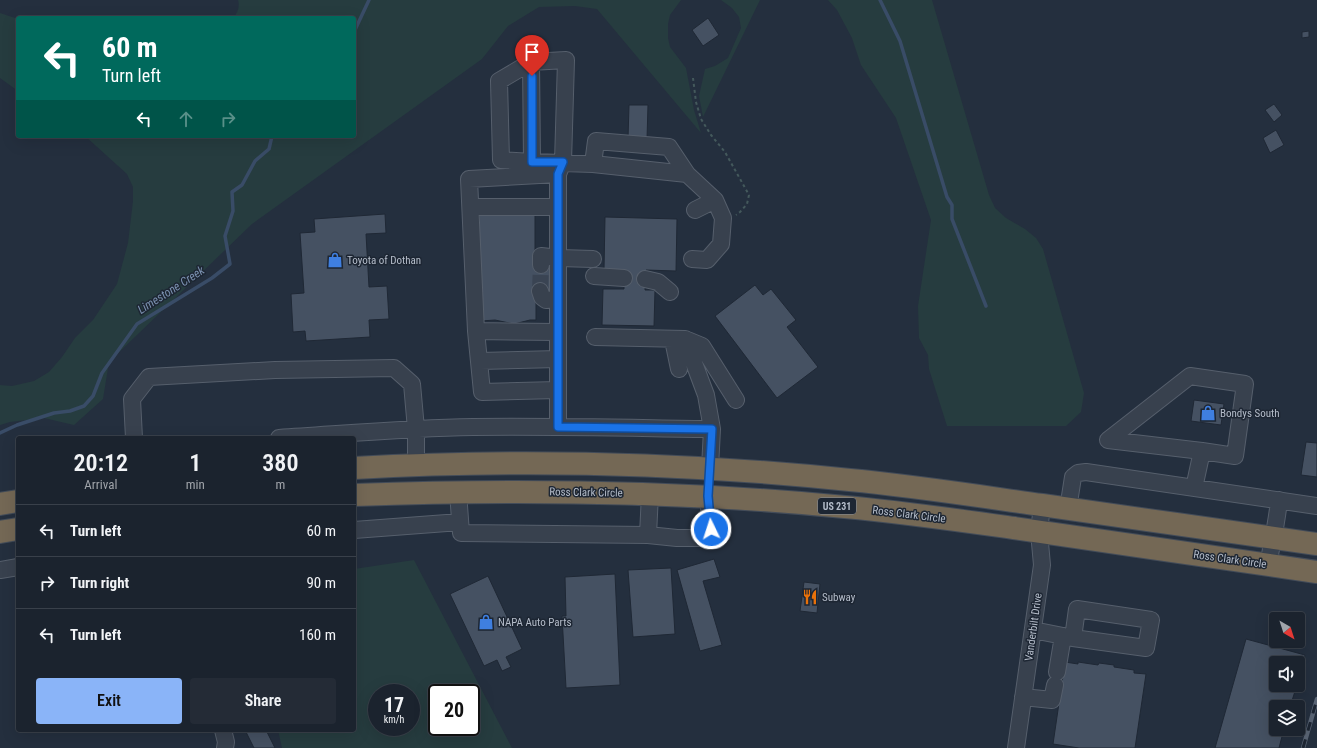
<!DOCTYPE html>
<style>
body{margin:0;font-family:"Roboto Condensed",sans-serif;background:#242b36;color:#f1f3f6;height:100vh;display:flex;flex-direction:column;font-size:15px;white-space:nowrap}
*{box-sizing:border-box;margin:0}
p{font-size:13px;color:#a0a4aa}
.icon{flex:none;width:22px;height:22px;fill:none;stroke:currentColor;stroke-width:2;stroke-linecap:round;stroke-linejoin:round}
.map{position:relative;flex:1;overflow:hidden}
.panel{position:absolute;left:16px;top:436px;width:340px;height:296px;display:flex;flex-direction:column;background:#1b232e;border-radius:4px;box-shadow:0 4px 16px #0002,0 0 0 1px #39404a}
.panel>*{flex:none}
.guide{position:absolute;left:16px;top:16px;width:340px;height:122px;border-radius:4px;box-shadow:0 4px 16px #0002,0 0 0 1px #39404a;background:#00695c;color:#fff;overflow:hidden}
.needle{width:26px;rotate:141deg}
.buttons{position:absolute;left:1269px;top:612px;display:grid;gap:8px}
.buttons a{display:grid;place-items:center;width:36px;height:36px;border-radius:4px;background:#1b232e;box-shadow:0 4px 16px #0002,0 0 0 1px #39404a;font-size:20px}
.speed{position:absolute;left:368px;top:684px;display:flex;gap:8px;font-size:20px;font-weight:700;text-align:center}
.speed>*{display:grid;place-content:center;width:52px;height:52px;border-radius:50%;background:#1b232e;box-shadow:0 4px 16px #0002,0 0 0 1px #39404a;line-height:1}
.speed small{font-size:10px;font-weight:400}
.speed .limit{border:2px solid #111;border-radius:6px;background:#fff;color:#111}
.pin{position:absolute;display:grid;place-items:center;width:34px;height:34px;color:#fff;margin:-41px -17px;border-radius:50% 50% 50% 0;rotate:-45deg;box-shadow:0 0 4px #0007}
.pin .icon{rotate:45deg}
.me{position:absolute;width:44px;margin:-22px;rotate:356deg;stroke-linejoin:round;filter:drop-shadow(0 0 3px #0008)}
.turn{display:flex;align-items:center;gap:14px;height:84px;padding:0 20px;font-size:18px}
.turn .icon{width:52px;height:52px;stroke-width:2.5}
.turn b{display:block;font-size:28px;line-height:34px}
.lanes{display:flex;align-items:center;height:38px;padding:0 20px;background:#0003;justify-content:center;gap:20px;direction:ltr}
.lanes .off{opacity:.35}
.eta{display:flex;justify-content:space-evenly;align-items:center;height:68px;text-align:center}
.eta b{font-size:24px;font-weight:600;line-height:28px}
.primary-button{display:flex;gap:8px;margin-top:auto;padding:8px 20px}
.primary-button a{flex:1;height:46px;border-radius:4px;background:#8ab4f8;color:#111;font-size:16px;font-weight:600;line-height:46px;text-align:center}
.primary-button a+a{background:#242b36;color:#f1f3f6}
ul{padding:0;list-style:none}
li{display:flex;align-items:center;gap:12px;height:52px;padding:0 20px;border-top:1px solid #39404a}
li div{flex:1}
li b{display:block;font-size:15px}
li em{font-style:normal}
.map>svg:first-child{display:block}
.green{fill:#263c3f;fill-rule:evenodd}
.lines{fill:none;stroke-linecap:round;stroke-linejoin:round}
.stream{stroke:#394c67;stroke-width:3.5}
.building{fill:#455162;stroke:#1f2835}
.minor-tunnel{stroke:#3a4453;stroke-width:16;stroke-dasharray:16 8;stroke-linecap:butt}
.minor-casing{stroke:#565f6c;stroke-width:18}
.highway-casing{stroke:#434c59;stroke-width:24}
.path{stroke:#44595c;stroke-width:2;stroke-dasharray:3 3;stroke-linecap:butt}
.minor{stroke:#38414e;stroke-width:16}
.highway{stroke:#746855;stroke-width:22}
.rail-casing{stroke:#5a6575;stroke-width:4.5}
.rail{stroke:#1d2633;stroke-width:3;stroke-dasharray:9;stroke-linecap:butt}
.route-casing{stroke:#114b97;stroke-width:10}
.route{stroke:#1a73e8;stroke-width:7}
.labels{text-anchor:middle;stroke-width:3;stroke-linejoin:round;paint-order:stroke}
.shield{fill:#1d2633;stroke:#878f9c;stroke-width:1}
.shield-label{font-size:10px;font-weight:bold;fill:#b4bcc9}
.poi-label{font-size:11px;fill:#b4bcc9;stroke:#1d2633;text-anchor:start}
.street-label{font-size:11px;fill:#b4bcc9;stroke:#1d2633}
.water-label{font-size:12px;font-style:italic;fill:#7c92b1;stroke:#1d2633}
</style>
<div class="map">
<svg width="1317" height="748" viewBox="0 0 1317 748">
<rect width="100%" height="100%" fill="#242f3e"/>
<path class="green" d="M 238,0 L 681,0 L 670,15 L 668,24 L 668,38 L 670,47 L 686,68 L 694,110 L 701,133 L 597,9 L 575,6 L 539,7 L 508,26 L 482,59 L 252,224 L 109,362 L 103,399 L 74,425 L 44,418 L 10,422 L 0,425 L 0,385 L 12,386 L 34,381 L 49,372 L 62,357 L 75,338 L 93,320 L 117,284 L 128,243 L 133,201 L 133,187 L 127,174 L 85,136 L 354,136 L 354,18 L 233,18 C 238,13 240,6 238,0 Z
M 721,0 L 760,0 L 703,117 L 699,96 L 705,69 L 715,66 L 728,58 L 741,28 L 739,17 L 732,8 Z
M 828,0 L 932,0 L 989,195 L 995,208 L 1006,218 L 1025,229 L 1036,238 L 1043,249 L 1084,393 L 1081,412 L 1066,426 L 947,426 L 929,369 L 928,355 L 919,338 L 918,306 L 931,220 L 896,118 L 861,65 L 852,38 L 837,10 Z
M 0,13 L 18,19 L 18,91 L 0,78 Z
M 414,560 L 512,748 L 282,748 L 278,730 L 354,730 L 354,569 ZM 377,693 L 411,693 L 411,727 L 377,727 ZM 437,693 L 471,693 L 471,727 L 437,727 Z"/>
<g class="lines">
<path class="stream" d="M 880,0 L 900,41 L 947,197 L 952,205 L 952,219 L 986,306
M 354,32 L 369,0
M 0,433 L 17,425 L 54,413 L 70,411 L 84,406 L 93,396 L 102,373 L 137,324 L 212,278 L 230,264 L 225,236 L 233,211 L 232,192 L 242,185 L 255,161 L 269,149 L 272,136"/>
</g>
<path class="building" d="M 708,18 L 719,35 L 703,46 L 692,30 Z
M 1309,31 L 1309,37 L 1302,38 L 1302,32 Z
M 1274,104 L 1282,115 L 1274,122 L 1265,110 Z
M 629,105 L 648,105 L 647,139 L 628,139 Z
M 1276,130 L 1284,145 L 1270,153 L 1263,138 Z
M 535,213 L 535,266 L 547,266 L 552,267 L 552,289 L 547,291 L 536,290 L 536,320 L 530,320 L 514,324 L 495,320 L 481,321 L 479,214 Z
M 385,214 L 386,233 L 366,234 L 369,287 L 387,286 L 389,319 L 369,320 L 370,337 L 306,341 L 305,331 L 293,332 L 291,294 L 304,293 L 300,233 L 315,232 L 314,219 Z
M 605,217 L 677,219 L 676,271 L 646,270 L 645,290 L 655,290 L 654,326 L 602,325 L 603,289 L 624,289 L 624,270 L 604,269 Z
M 755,285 L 763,295 L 771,289 L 796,320 L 787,327 L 818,367 L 777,398 L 715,316 Z
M 1194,400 L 1224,404 L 1221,425 L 1191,421 Z
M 1306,442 L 1317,443 L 1317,477 L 1301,475 Z
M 714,559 L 720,577 L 703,581 L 722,645 L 700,651 L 677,570 Z
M 671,568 L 675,634 L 633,637 L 628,570 Z
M 615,574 L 620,685 L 566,688 L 562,616 L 566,616 L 565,577 Z
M 488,576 L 522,649 L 506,657 L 511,667 L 502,671 L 497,660 L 484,666 L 450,594 Z
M 804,582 L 820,584 L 817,613 L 800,611 Z
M 1246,639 L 1305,655 L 1298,680 L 1298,663 L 1276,663 L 1276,685 L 1297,685 L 1290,707 L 1276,707 L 1276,729 L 1284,729 L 1279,748 L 1215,748 Z
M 1065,662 L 1078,664 L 1078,662 L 1098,665 L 1099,663 L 1114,665 L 1114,667 L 1134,670 L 1134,673 L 1146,674 L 1135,748 L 1079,748 L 1053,744 Z
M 245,730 L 266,730 L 275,748 L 254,748 Z"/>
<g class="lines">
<path class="minor-tunnel" d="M 540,291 L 541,265"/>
<g class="minor-casing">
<path id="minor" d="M 531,62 L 499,81 L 501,160 L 532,162
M 593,164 L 596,141 L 669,147 L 687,174
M 471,207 L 558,207
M 695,210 L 715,200
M 541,265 L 541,256 L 559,258 L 593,259
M 594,276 L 624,278
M 645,279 L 658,282 L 670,292
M 540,291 L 542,297 L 546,300 L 558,299
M 476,331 L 469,179 L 558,174
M 595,337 L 685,339 L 706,395 L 712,429 L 710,468
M 685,339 L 702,346 L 736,400
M 673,340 L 679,369
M 480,361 L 558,359
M 557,390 L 482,392 L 476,331 L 557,332
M 558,427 L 558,174 L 563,162 L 566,60 L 531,62 L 532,162 L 593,164 L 687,174 L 715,200 L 723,218 L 721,244 L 707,260 L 692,259
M 134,438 L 132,399 L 149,377 L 275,370 L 394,368 L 412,384 L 416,429 L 416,465
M 279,438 C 343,434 408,428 473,427 C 553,426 633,428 712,429
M 1194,488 L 1202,451 L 1108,440 L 1190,376 L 1245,384 L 1235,456 L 1202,451
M 458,492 L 461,533 L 648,535 L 677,538 L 698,538 L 711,529 L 708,496
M 1068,509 L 1073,477 L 1078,473 L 1086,472 L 1317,506
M 354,530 L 460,522
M 648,535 L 650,494
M 1268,565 C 1272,543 1277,522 1279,500
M 0,570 L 18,567
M 1033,630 L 1073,638 L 1146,648 L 1151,620 L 1077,609 L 1073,638
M 1057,672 L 1063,636
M 1023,697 L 1052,700 L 1055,685
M 223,730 L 226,742 L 225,748
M 1016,748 L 1042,565 L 1039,532 L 1042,505"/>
</g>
<g class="highway-casing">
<path id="highway" d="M 354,468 C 519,459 686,463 850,480 C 914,486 978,496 1042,505 C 1134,518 1225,531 1317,544
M 354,495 C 518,489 681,491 845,507 C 901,512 957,520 1014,528 C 1115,542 1216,558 1317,572
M 0,504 L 18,501
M 0,532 L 18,529"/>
</g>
<path class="path" d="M 693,78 L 696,102 L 701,119 L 711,135 L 725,152 L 749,195 L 747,204 L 740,212 L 736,215"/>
<use href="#minor" class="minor"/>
<use href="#highway" class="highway"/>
<g class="rail-casing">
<path id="rail" d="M 1303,748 L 1317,699"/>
</g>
<use href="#rail" class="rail"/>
</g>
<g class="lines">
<g class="route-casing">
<path id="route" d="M 532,76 L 532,162 L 563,162 L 558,174 L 558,427 L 712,429 L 708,496 L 711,529"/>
</g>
<use href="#route" class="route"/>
</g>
<defs>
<g id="shop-bare" transform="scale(1.2)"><path d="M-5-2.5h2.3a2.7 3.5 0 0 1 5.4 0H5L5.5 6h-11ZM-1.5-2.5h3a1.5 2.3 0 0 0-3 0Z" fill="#3f7fe0" stroke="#1d2633" stroke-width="2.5" paint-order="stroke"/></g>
<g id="restaurant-bare" transform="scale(1.2)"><path d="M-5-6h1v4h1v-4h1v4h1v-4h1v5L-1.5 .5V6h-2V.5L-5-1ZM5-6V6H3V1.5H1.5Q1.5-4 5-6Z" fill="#e8710a" stroke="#1d2633" stroke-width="2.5" paint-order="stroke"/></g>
</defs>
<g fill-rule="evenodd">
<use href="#shop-bare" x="335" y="260"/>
<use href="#shop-bare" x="1208" y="413"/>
<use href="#restaurant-bare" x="810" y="597"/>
<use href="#shop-bare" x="486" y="622"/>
</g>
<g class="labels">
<rect class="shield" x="818" y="498" width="38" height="16" rx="3"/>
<g class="shield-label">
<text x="837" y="510">US 231</text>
</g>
<g class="poi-label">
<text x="347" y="264">Toyota of Dothan</text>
<text x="1220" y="417">Bondys South</text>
<text x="822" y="601">Subway</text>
<text x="498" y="626">NAPA Auto Parts</text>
</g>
<g class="street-label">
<text transform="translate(586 492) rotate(1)" y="4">Ross Clark Circle</text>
<text transform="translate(909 514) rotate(7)" y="4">Ross Clark Circle</text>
<text transform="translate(1230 559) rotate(8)" y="4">Ross Clark Circle</text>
<text transform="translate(1033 627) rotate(-82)" y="4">Vanderbilt Drive</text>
</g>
<g class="water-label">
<text transform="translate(171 290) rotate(-33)" y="4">Limestone Creek</text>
</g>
</g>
</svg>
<div class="buttons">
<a><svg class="needle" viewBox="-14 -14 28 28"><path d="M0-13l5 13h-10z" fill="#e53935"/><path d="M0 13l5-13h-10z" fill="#a0a4aa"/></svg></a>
<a><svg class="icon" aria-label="sound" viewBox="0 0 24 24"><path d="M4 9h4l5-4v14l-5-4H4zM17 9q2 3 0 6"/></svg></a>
<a><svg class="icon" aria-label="layers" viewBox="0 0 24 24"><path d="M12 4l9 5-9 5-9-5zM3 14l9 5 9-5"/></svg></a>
</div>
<div class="speed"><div>17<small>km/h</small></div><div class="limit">20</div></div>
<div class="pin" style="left:532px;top:76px;background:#d93025"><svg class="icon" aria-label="arrive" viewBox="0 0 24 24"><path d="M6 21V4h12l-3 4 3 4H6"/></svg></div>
<svg class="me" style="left:711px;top:529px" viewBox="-20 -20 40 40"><circle r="17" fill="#1a73e8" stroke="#fff" stroke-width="3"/><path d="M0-11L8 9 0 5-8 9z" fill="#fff"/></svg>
<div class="guide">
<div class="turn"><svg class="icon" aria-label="left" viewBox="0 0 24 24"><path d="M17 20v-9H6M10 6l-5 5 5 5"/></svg><div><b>60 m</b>Turn left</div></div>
<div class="lanes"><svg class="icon" aria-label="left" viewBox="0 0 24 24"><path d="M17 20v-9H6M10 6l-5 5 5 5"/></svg><svg class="icon off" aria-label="ahead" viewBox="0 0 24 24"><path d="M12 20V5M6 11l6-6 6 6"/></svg><svg class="icon off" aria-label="right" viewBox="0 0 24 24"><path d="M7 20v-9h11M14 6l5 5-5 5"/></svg></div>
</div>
<section class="panel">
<div class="eta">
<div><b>20:12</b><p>Arrival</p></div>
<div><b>1</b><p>min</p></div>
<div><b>380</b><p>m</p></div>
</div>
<ul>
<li><svg class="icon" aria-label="left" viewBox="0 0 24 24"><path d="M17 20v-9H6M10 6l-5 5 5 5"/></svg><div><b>Turn left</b></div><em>60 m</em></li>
<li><svg class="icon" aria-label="right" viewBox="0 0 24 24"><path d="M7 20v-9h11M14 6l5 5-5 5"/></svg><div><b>Turn right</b></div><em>90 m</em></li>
<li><svg class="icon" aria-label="left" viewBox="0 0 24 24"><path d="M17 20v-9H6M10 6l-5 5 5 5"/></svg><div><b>Turn left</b></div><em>160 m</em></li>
</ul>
<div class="primary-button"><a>Exit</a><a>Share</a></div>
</section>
</div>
